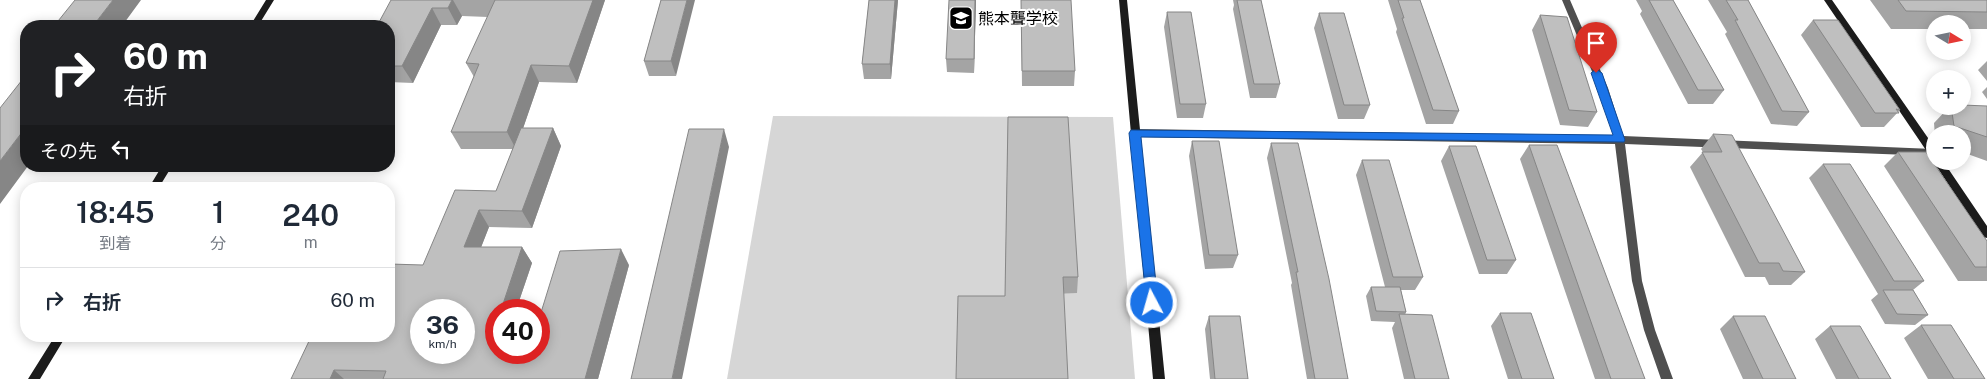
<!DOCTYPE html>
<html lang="ja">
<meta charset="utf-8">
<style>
body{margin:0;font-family:"Public Sans","Noto Sans JP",sans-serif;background:#f2f2f3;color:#1f2937;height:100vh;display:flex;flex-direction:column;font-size:19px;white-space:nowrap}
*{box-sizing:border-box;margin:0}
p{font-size:16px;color:#747a83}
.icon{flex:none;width:28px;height:28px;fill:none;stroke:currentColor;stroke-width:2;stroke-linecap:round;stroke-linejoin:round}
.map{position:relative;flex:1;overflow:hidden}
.drawer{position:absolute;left:20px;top:182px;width:375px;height:160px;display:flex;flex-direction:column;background:#fff;border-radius:20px;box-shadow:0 2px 12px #0003}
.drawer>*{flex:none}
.top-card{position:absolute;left:20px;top:20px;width:375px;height:152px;border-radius:20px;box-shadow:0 2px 12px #0003;background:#202124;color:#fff;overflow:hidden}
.needle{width:32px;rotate:100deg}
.controls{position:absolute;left:1926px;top:15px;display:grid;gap:10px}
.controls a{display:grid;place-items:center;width:45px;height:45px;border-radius:50%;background:#fff;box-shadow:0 2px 12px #0003;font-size:25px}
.speed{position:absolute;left:410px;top:299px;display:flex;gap:10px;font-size:25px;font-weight:700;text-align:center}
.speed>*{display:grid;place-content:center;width:65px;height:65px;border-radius:50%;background:#fff;box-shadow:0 2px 12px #0003;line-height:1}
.speed small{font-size:12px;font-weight:400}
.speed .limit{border:8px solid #d22;background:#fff;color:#111}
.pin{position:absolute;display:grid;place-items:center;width:42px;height:42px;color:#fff;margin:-51px -21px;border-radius:50% 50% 50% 0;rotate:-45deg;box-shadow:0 0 5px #0007}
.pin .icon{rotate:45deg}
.me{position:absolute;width:55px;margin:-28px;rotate:354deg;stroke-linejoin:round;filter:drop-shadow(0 0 4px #0008)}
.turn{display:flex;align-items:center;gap:18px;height:105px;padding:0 20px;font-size:22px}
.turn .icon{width:65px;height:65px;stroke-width:2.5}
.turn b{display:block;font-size:35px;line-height:42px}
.then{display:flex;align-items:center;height:48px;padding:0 20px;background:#0003;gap:10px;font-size:19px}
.eta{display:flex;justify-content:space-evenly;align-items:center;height:85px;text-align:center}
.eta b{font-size:30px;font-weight:600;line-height:35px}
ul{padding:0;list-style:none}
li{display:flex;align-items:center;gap:15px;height:65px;padding:0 20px;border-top:1px solid #e0e1e3}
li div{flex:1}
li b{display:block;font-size:19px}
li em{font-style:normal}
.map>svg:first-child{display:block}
.green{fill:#d6d6d6}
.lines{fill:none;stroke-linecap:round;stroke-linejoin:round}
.street{fill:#4f4f4f;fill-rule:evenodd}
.secondary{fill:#1c1c1c;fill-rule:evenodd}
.wall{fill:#a4a4a4}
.shaded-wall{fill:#868686}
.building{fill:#bfbfbf;stroke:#868686;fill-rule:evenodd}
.route{fill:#1a73e8;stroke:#114b97}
.labels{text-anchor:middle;stroke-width:4;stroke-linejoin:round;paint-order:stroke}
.poi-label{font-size:16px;fill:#000;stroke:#fff;text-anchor:start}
</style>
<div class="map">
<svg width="1987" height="379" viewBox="0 0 1987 379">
<rect width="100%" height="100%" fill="#fff"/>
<path class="green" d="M 773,116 L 1113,117 L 1135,379 L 727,379 Z"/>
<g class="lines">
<path class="street" d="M 1562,0 L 1570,0 L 1608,88 L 1623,136 L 1933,149 L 1935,150 L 1935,156 L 1625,144 L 1642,281 L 1655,330 L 1673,379 L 1661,379 L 1644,330 L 1632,281 L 1615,144 L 1135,137 L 1130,133 L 1135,129 L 1614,136 L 1599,88 Z"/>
<path class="secondary" d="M 266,0 L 274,0 L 258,26 L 250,26 Z
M 1119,0 L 1127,0 L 1165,379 L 1153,379 Z
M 1824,0 L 1832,0 L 1935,148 L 1935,161 L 1943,161 L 1987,226 L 1987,238 L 1983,237 L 1935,164 L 1934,159 L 1932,159 Z
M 162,166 L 172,166 L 158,189 L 148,189 Z
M 55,336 L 66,336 L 40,379 L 28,379 Z"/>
</g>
<path class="wall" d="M 391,0 L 605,0 L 577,83 L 539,82 L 523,128 L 553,128 L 561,146 L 532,228 L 489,227 L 481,247 L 522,247 L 532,263 L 516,310 L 496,310 L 496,352 L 539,352 L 629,265 L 598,379 L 291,379 L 351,340 L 423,265 L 496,191 L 513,149 L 461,149 L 451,132 L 474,77 L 466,63 L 488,17 L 462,16 L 457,25 L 441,25 L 413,83 L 389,82 L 389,26 Z
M 661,0 L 676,76 L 649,76 L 644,61 Z
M 869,0 L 898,0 L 891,79 L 864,79 L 862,64 Z
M 976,0 L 974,73 L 947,72 L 946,59 Z
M 1021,0 L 1075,71 L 1074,86 L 1022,86 Z
M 1233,0 L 1261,0 L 1280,84 L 1276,98 L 1250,98 L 1233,9 L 1234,5 Z
M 1388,0 L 1420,0 L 1459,111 L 1453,124 L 1426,124 L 1396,32 L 1397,29 Z
M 1636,0 L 1673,0 L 1724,90 L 1713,104 L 1688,104 L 1640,14 L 1642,11 Z
M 1708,0 L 1748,0 L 1809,112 L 1797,126 L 1771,124 L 1725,34 L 1727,32 Z
M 1870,0 L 1987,0 L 1987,29 L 1962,29 L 1962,24 L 1935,24 L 1935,29 L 1891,29 Z
M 1167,12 L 1206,104 L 1203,118 L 1177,118 L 1164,27 Z
M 1319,13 L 1370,105 L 1364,119 L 1338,119 L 1314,28 Z
M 1540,15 L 1597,112 L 1588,127 L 1560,125 L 1532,30 Z
M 1813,20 L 1900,110 L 1884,127 L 1861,127 L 1801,35 Z
M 1987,61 L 1987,81 L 1978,70 Z
M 1987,87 L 1987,99 L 1982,92 Z
M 1950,106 L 1987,106 L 1987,161 L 1962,152 L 1962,134 L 1935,134 L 1935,136 L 1934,123 Z
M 1008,117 L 1078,277 L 1077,293 L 1005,296 Z
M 1713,134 L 1805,272 L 1791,285 L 1769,285 L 1765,277 L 1745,277 L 1690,167 L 1703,152 L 1701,149 Z
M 1192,141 L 1238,255 L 1233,268 L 1205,269 L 1189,156 Z
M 1271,143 L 1348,379 L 1307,379 L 1291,285 L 1292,283 L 1267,158 Z
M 1529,145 L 1645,379 L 1595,379 L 1520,159 Z
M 1449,146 L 1516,260 L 1507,274 L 1479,274 L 1441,161 Z
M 1898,152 L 1987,241 L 1987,281 L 1958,281 L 1884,166 Z
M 1362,160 L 1423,277 L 1415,290 L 1401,290 L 1406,312 L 1405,315 L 1449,379 L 1404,379 L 1392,328 L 1395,322 L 1371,321 L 1366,296 L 1371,287 L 1385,287 L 1356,175 Z
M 1823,164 L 1924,281 L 1913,290 L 1928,315 L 1915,325 L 1885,324 L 1871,300 L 1878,294 L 1809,178 Z
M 1500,313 L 1554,379 L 1508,379 L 1491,326 Z
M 1209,316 L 1248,379 L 1210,379 L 1205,329 Z
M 1733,316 L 1796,379 L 1743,379 L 1720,329 Z
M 1921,325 L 1985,379 L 1928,379 L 1904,338 Z
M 1830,326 L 1891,379 L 1836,379 L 1815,339 Z"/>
<path class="shaded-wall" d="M 113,0 L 141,0 L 122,26 L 93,26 Z
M 452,0 L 453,0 L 462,16 L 457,25 L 448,8 Z
M 593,0 L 605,0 L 577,83 L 569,66 Z
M 687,0 L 695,0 L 676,76 L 671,61 Z
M 895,0 L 898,0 L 891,79 L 890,64 Z
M 975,0 L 976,0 L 974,73 L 974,59 Z
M 432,8 L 441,25 L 413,83 L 402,66 Z
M 531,65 L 539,82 L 516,149 L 507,132 Z
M 26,127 L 26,166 L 28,166 L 0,204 L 0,161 Z
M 553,128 L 561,146 L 532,228 L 522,211 Z
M 724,129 L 729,147 L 682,379 L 672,379 Z
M 479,210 L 489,227 L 475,263 L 464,247 Z
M 522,247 L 532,263 L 516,310 L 501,310 Z
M 621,249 L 629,265 L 598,379 L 585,379 Z
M 496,323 L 496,352 L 489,343 Z
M 334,370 L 344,379 L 330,379 Z"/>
<path class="building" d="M 75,0 L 113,0 L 93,26 L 54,26 Z
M 391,0 L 452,0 L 448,8 L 432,8 L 402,66 L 389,66 L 389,26 L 377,26 Z
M 495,0 L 593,0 L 569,66 L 531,65 L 507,132 L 451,132 L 479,64 L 466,63 Z
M 661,0 L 687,0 L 671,61 L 644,61 Z
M 869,0 L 895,0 L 890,64 L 862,64 Z
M 949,0 L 975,0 L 974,59 L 946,59 Z
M 1021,0 L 1071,0 L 1075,71 L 1022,71 Z
M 1237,0 L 1261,0 L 1280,84 L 1254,84 Z
M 1398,0 L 1420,0 L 1459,111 L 1433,110 L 1402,18 L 1404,18 Z
M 1649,0 L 1673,0 L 1724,90 L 1698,90 Z
M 1726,0 L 1748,0 L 1809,112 L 1782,111 L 1735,20 L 1738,20 Z
M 1898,0 L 1987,0 L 1987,12 L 1906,11 Z
M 1167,12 L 1191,12 L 1206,104 L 1180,104 Z
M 1319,13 L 1344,13 L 1370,105 L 1344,105 Z
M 1540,15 L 1567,17 L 1597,112 L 1569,110 Z
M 1813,20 L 1838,20 L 1900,110 L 1896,109 L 1899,113 L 1875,113 Z
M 26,75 L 26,127 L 0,161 L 0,108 Z
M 1962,105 L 1987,106 L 1987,137 L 1954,126 L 1951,106 L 1962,106 Z
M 1008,117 L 1068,117 L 1078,277 L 1063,277 L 1068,379 L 956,379 L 958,296 L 1005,296 Z
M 521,128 L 553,128 L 522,211 L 479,210 L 464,247 L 522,247 L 501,310 L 496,310 L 496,323 L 489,343 L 496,344 L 496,352 L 539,352 L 539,319 L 560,251 L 621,249 L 585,379 L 383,379 L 386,371 L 334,370 L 330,379 L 291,379 L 310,339 L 351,340 L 352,336 L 389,336 L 389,264 L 423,265 L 455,190 L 496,191 ZM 421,310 L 464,310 L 464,352 L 421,352 Z
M 689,129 L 724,129 L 672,379 L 631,379 Z
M 1713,134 L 1732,135 L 1805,272 L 1783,271 L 1779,263 L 1759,263 L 1702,152 L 1722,152 Z
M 1192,141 L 1219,141 L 1238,255 L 1209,255 Z
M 1271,143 L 1298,143 L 1329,279 L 1348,379 L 1315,379 L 1296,272 L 1298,272 Z
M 1529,145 L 1557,145 L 1645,379 L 1611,379 Z
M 1449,146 L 1476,146 L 1516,260 L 1487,260 Z
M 1898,152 L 1926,152 L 1987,241 L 1987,267 L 1975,267 Z
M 1362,160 L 1389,160 L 1423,277 L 1393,277 Z
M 1823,164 L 1850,164 L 1924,281 L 1894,281 Z
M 1371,287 L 1400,287 L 1406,312 L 1376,311 Z
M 1883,290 L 1913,290 L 1928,315 L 1897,314 Z
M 1500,313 L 1531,313 L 1554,379 L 1522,379 Z
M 1399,314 L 1432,315 L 1449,379 L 1415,379 Z
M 1209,316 L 1240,316 L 1248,379 L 1215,379 Z
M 1733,316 L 1765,316 L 1796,379 L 1763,379 Z
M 1921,325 L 1951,325 L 1985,379 L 1954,379 Z
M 1830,326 L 1860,326 L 1891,379 L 1859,379 Z"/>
<path class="route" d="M 1596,69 L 1602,73 L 1625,140 L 1624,142 L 1141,137 L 1158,303 L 1156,307 L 1152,309 L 1147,307 L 1129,133 L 1131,130 L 1613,135 L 1591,73 Z"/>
<defs>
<g id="school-square" transform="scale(1.25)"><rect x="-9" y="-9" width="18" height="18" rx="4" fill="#000" stroke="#fff"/><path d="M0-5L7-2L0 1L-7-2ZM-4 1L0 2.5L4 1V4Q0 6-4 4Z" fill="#fff"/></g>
</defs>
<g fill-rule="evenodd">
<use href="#school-square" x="961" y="18"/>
</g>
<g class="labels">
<g class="poi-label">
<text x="978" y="24">熊本聾学校</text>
</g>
</g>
</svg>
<div class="controls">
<a><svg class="needle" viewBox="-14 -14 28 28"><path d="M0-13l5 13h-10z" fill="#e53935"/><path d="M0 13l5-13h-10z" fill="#747a83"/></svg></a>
<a>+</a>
<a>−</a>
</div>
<div class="speed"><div>36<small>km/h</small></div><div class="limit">40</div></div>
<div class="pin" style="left:1596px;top:73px;background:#d93025"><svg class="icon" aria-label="arrive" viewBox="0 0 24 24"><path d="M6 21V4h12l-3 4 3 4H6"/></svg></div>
<svg class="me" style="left:1152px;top:303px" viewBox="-20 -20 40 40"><circle r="17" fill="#1a73e8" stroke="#fff" stroke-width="3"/><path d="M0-11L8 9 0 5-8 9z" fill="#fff"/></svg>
<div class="top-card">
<div class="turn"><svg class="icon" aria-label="right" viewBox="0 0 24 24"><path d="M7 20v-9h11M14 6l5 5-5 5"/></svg><div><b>60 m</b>右折</div></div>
<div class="then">その先<svg class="icon" aria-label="left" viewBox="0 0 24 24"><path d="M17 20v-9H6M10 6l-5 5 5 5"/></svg></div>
</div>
<section class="drawer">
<div class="eta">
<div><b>18:45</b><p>到着</p></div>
<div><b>1</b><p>分</p></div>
<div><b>240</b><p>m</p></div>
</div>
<ul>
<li><svg class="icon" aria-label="right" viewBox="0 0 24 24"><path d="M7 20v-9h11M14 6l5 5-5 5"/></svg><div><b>右折</b></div><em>60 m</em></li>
</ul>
</section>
</div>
